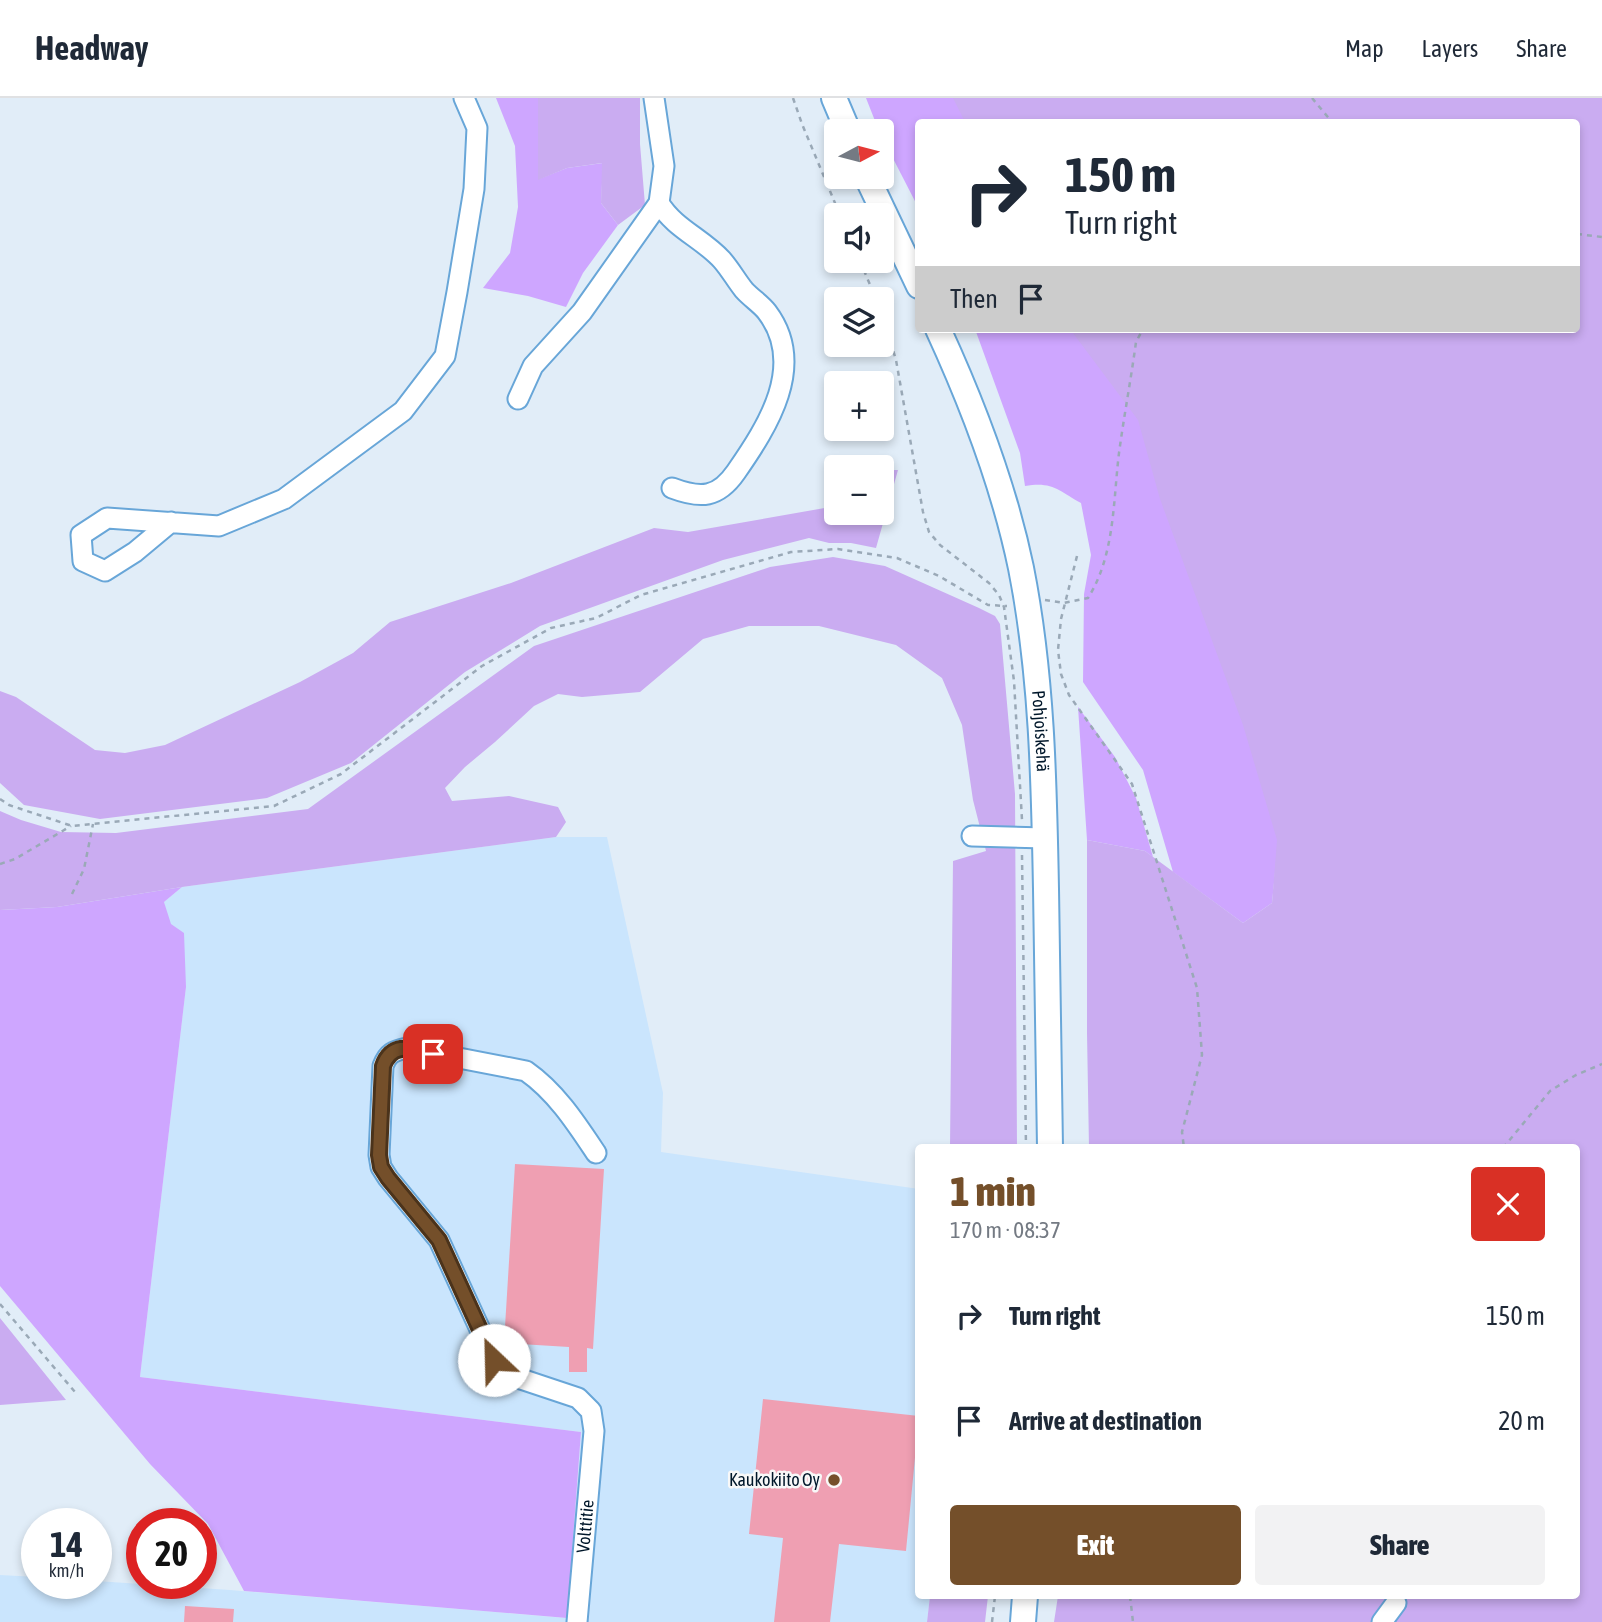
<!DOCTYPE html>
<meta charset="utf-8">
<style>
body{margin:0;font-family:"Asap Condensed",sans-serif;background:#f2f2f3;color:#1f2937;height:100vh;display:flex;flex-direction:column;font-size:26px;white-space:nowrap}
*{box-sizing:border-box;margin:0}
p{font-size:23px;color:#747a83}
.icon{flex:none;width:38px;height:38px;fill:none;stroke:currentColor;stroke-width:2;stroke-linecap:round;stroke-linejoin:round}
.map{position:relative;flex:1;overflow:hidden}
.side{position:absolute;left:915px;top:1046px;width:665px;height:455px;display:flex;flex-direction:column;background:#fff;border-radius:7px;box-shadow:0 4px 10px #0003}
.side>*{flex:none}
.hud{position:absolute;left:915px;top:21px;width:665px;height:214px;border-radius:7px;box-shadow:0 4px 10px #0003;background:#fff;color:#1f2937;overflow:hidden}
.needle{width:46px;rotate:83deg}
.fabs{position:absolute;left:824px;top:21px;display:grid;gap:14px}
.fabs a{display:grid;place-items:center;width:70px;height:70px;border-radius:7px;background:#fff;box-shadow:0 4px 10px #0003;font-size:35px}
.speed{position:absolute;left:21px;top:1410px;display:flex;gap:14px;font-size:35px;font-weight:700;text-align:center}
.speed>*{display:grid;place-content:center;width:91px;height:91px;border-radius:50%;background:#fff;box-shadow:0 4px 10px #0003;line-height:1}
.speed small{font-size:18px;font-weight:400}
.speed .limit{border:10px solid #d22;background:#fff;color:#111}
.pin{position:absolute;display:grid;place-items:center;width:60px;height:60px;color:#fff;margin:-30px;border-radius:14px;box-shadow:0 4px 10px #0006}
.me{position:absolute;width:77px;margin:-38px;rotate:336deg;stroke-linejoin:round;filter:drop-shadow(0 0 5px #0008)}
.turn{display:flex;align-items:center;gap:24px;height:147px;padding:0 35px;font-size:32px}
.turn .icon{width:91px;height:91px;stroke-width:2.5}
.turn b{display:block;font-size:49px;line-height:60px}
.then{display:flex;align-items:center;height:66px;padding:0 35px;background:#0003;gap:14px;font-size:26px}
.round{display:grid;place-items:center;flex:none;width:74px;height:74px;border-radius:7px;background:#f2f2f3}
.head{display:flex;align-items:center;justify-content:space-between;height:119px;padding:0 35px}
h1{font-size:42px;font-weight:800;line-height:52px;color:#744f2a}
.action{display:flex;gap:14px;margin-top:auto;padding:14px 35px}
.action a{flex:1;height:80px;border-radius:7px;background:#744f2a;color:#fff;font-size:28px;font-weight:800;line-height:80px;text-align:center}
.action a+a{background:#f2f2f3;color:#1f2937}
ul{padding:0;list-style:none}
li{display:flex;align-items:center;gap:21px;height:105px;padding:0 35px}
li div{flex:1}
li b{display:block;font-size:26px}
li em{font-style:normal}
header{display:flex;align-items:center;gap:42px;box-sizing:border-box;height:98px;padding:0 35px;background:#fff;border-bottom:2px solid #e0e1e3}
header strong{font-size:33px}
nav{display:flex;gap:38px;margin-inline-start:auto;font-size:24px}
.map>svg:first-child{display:block}
.built{fill:#cae5fd}
.green{fill:#cea6ff}
.forest{fill:#caacf1}
.building{fill:#ef9fb2}
.lines{fill:none;stroke-linecap:round;stroke-linejoin:round}
.minor-casing{stroke:#68a6d8;stroke-width:23}
.major-casing{stroke:#68a6d8;stroke-width:28}
.path{stroke:#9aa9b7;stroke-width:2.5;stroke-dasharray:5 5;stroke-linecap:butt}
.minor{stroke:#fff;stroke-width:19}
.major{stroke:#fff;stroke-width:24}
.route-casing{stroke:#4b331b;stroke-width:18}
.route{stroke:#744f2a;stroke-width:12}
.poi-dot{fill:#744f2a;stroke:#f8f8f8;stroke-width:2.5}
.labels{text-anchor:middle;stroke-width:5;stroke-linejoin:round;paint-order:stroke}
.street-label{font-size:18px;fill:#00172a;stroke:#f8f8f8}
.poi-label{font-size:18px;fill:#00172a;stroke:#f8f8f8;text-anchor:end}
</style>
<header>
<strong>Headway</strong>
<nav><a>Map</a><a>Layers</a><a>Share</a></nav>
</header>
<div class="map">
<svg width="1602" height="1524" viewBox="0 0 1602 1524">
<rect width="100%" height="100%" fill="#e1edf8"/>
<path class="built" d="M 556,739 L 607,739 L 663,995 L 661,1054 L 919,1091 L 919,1498 L 930,1498 L 927,1524 L 0,1524 L 0,1477 L 37,1479 L 37,1486 L 96,1486 L 96,1483 L 230,1492 L 566,1520 L 581,1334 L 140,1279 L 186,889 L 164,804 L 182,789 Z"/>
<path class="green" d="M 496,0 L 538,0 L 539,81 L 567,70 L 603,65 L 601,105 L 618,127 L 583,175 L 566,209 L 528,198 L 483,190 L 510,155 L 518,109 L 515,48 Z
M 866,0 L 1602,0 L 1577,1050 L 1278,744 L 1272,805 L 1243,825 L 1173,774 L 1143,672 L 1083,584 L 1084,496 L 1091,457 L 1081,405 C 1059,393 1053,383 1025,388 L 1020,355 L 975,231 L 1577,231 L 1577,24 L 919,24 L 919,111 L 882,39 L 882,33 L 879,33 Z
M 1078,609 L 1115,659 L 1136,700 L 1153,759 L 1145,753 L 1087,742 Z
M 182,789 L 164,804 L 171,826 L 184,835 L 186,889 L 140,1279 L 581,1334 L 567,1520 L 244,1493 L 208,1426 L 150,1366 L 0,1188 L 0,812 L 57,809 Z"/>
<path class="forest" d="M 538,0 L 640,0 L 640,46 L 645,107 L 618,127 L 601,105 L 602,65 L 567,70 L 538,82 Z
M 953,0 L 1602,0 L 1602,1524 L 1054,1524 L 1058,1498 L 1577,1498 L 1577,1050 L 1089,1050 L 1087,935 L 1087,742 L 1145,753 L 1243,825 L 1272,805 L 1277,742 L 1243,627 L 1160,401 L 1138,322 L 1070,231 L 1577,231 L 1577,24 L 965,24 Z
M 882,372 L 898,372 L 876,450 L 851,445 L 829,445 L 809,440 L 723,462 L 540,528 L 465,574 L 351,665 L 267,700 L 100,721 L 24,707 L 0,685 L 0,593 L 16,599 L 95,652 L 125,655 L 165,647 L 300,584 L 353,555 L 390,524 L 511,485 L 654,430 L 688,434 L 836,408 L 836,415 L 882,415 Z
M 833,459 L 885,468 L 979,510 L 995,518 L 1000,526 L 1015,696 L 1017,1050 L 950,1050 L 953,763 L 986,753 L 973,702 L 962,627 L 942,580 L 896,547 L 819,528 L 749,528 L 703,541 L 640,594 L 582,599 L 558,596 L 534,608 L 495,644 L 465,669 L 445,690 L 452,703 L 509,698 L 558,709 L 566,724 L 556,739 L 182,789 L 57,809 L 0,812 L 0,713 L 21,722 L 61,734 L 116,735 L 308,711 L 534,548 L 770,469 Z
M 0,1220 L 66,1302 L 0,1307 Z
M 930,1498 L 988,1498 L 985,1524 L 927,1524 Z"/>
<path class="building" d="M 515,1066 L 604,1071 L 593,1251 L 587,1250 L 587,1274 L 569,1274 L 569,1249 L 504,1245 Z
M 763,1301 L 919,1318 L 906,1453 L 839,1446 L 830,1524 L 774,1524 L 783,1440 L 749,1436 Z
M 185,1508 L 234,1511 L 233,1524 L 184,1524 Z"/>
<g class="lines">
<g class="minor-casing">
<g id="minor">
<path d="M 659,105 C 675,131 702,140 722,162 C 730,171 736,182 744,192 C 751,200 761,206 767,214 C 807,267 768,328 736,374 C 718,400 701,401 672,390"/>
<path d="M 518,301 L 533,268 L 582,214 L 659,105 L 664,68 L 654,0"/>
<path d="M 171,424 L 135,454 L 105,473 L 83,463 L 81,437 L 107,420 L 219,428 L 284,401 L 403,313 L 445,258 L 457,194 L 474,91 L 477,30 L 464,0"/>
<path d="M 972,738 L 1045,740"/>
<path id="s1" d="M 577,1524 L 594,1333 L 591,1313 L 578,1300 L 521,1281 L 494,1262 L 439,1142 L 388,1080 L 381,1069 L 379,1057 L 383,968 C 388,955 393,953 407,950 L 526,973 C 556,994 576,1025 596,1055"/>
<path d="M 1382,1524 L 1396,1505"/>
</g>
</g>
<g class="major-casing">
<g id="major">
<path d="M 834,0 L 848,33"/>
<path d="M 867,79 L 919,188"/>
<path id="s2" d="M 938,231 C 973,307 1004,388 1021,470 C 1042,576 1044,683 1046,791 C 1047,877 1049,964 1050,1050"/>
<path d="M 1023,1524 L 1025,1498"/>
</g>
</g>
<path class="path" d="M 793,0 L 802,26 L 840,117
M 1312,0 L 1332,24
M 1577,136 L 1602,139
M 860,163 L 876,201
M 882,215 L 896,262 L 923,414 L 929,434 L 940,447 L 989,485 L 999,497 L 1004,509 L 1014,583 L 1022,722
M 1077,458 L 1061,521 L 1058,552 L 1061,576 L 1069,597 L 1132,686 L 1197,890 L 1202,957 L 1182,1034 L 1184,1050
M 1045,502 L 1064,505 L 1088,500 C 1115,457 1113,404 1119,355 C 1124,318 1131,281 1136,244 L 1143,231
M 0,701 L 9,707 L 72,728 L 274,708 L 341,676 L 482,568 L 551,530 L 596,520 L 641,497 L 791,454 L 838,451 L 897,460 L 939,478 L 988,507 L 1007,508
M 1022,757 L 1026,1050
M 0,766 L 15,761 L 71,728
M 72,796 L 84,771 L 93,726
M 1503,1050 L 1550,993 L 1576,977 L 1602,966
M 0,1206 L 75,1294
M 1130,1498 L 1133,1524
M 992,1524 L 995,1498"/>
<use href="#minor" class="minor"/>
<use href="#major" class="major"/>
</g>
<g class="lines">
<g class="route-casing">
<path id="route" d="M 433,956 C 412,951 392,943 383,968 L 379,1057 L 381,1069 L 388,1080 L 439,1142 L 494,1262"/>
</g>
<use href="#route" class="route"/>
</g>
<circle class="poi-dot" cx="834" cy="1382" r="7"/>
<g class="labels">
<g class="street-label">
<text dy="6" stroke="none"><textPath href="#s2" startOffset="418">Pohjoiskehä</textPath></text>
<text dy="6" stroke="none"><textPath href="#s1" startOffset="96">Volttitie</textPath></text>
</g>
<g class="poi-label">
<text x="820" y="1388">Kaukokiito Oy</text>
</g>
</g>
</svg>
<div class="fabs">
<a><svg class="needle" viewBox="-14 -14 28 28"><path d="M0-13l5 13h-10z" fill="#e53935"/><path d="M0 13l5-13h-10z" fill="#747a83"/></svg></a>
<a><svg class="icon" aria-label="sound" viewBox="0 0 24 24"><path d="M4 9h4l5-4v14l-5-4H4zM17 9q2 3 0 6"/></svg></a>
<a><svg class="icon" aria-label="layers" viewBox="0 0 24 24"><path d="M12 4l9 5-9 5-9-5zM3 14l9 5 9-5"/></svg></a>
<a>+</a>
<a>−</a>
</div>
<div class="speed"><div>14<small>km/h</small></div><div class="limit">20</div></div>
<div class="pin" style="left:433px;top:956px;background:#d93025"><svg class="icon" aria-label="arrive" viewBox="0 0 24 24"><path d="M6 21V4h12l-3 4 3 4H6"/></svg></div>
<svg class="me" style="left:494px;top:1262px" viewBox="-20 -20 40 40"><circle r="19" fill="#fff"/><path d="M0-13L10 11 0 6-10 11z" fill="#744f2a"/></svg>
<div class="hud">
<div class="turn"><svg class="icon" aria-label="right" viewBox="0 0 24 24"><path d="M7 20v-9h11M14 6l5 5-5 5"/></svg><div><b>150 m</b>Turn right</div></div>
<div class="then">Then<svg class="icon" aria-label="arrive" viewBox="0 0 24 24"><path d="M6 21V4h12l-3 4 3 4H6"/></svg></div>
</div>
<section class="side">
<div class="head"><div><h1>1 min</h1><p>170 m · 08:37</p></div><a class="round" style="background:#d93025;color:#fff"><svg class="icon" aria-label="close" viewBox="0 0 24 24"><path d="M6 6l12 12M18 6L6 18"/></svg></a></div>
<ul>
<li><svg class="icon" aria-label="right" viewBox="0 0 24 24"><path d="M7 20v-9h11M14 6l5 5-5 5"/></svg><div><b>Turn right</b></div><em>150 m</em></li>
<li><svg class="icon" aria-label="arrive" viewBox="0 0 24 24"><path d="M6 21V4h12l-3 4 3 4H6"/></svg><div><b>Arrive at destination</b></div><em>20 m</em></li>
</ul>
<div class="action"><a>Exit</a><a>Share</a></div>
</section>
</div>
